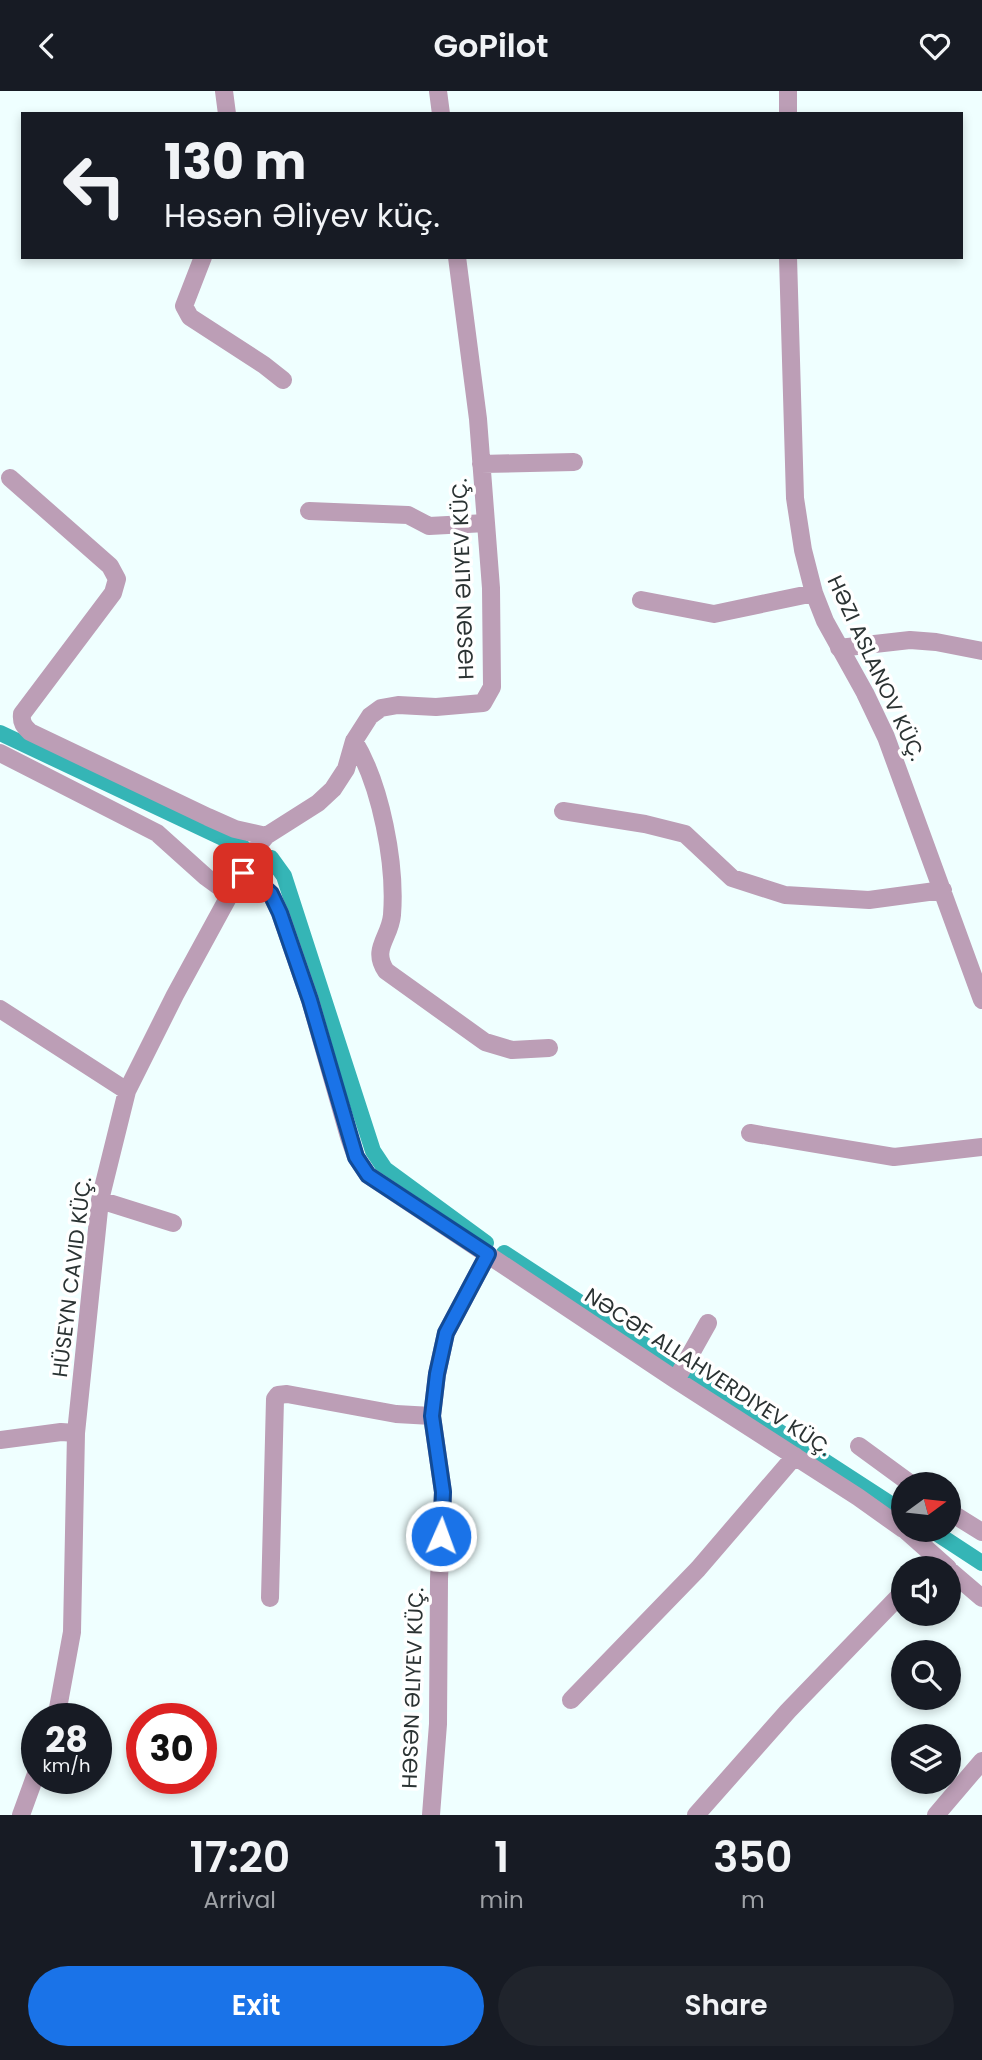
<!DOCTYPE html>
<meta charset="utf-8">
<style>
body{margin:0;font-family:Poppins,sans-serif;background:#20242c;color:#f1f3f6;height:100vh;display:flex;flex-direction:column;font-size:26px;white-space:nowrap}
*{box-sizing:border-box;margin:0}
p{font-size:23px;color:#9ea1a6}
.icon{flex:none;width:38px;height:38px;fill:none;stroke:currentColor;stroke-width:2;stroke-linecap:round;stroke-linejoin:round}
.map{position:relative;height:1724px;overflow:hidden}
.sheet{display:flex;flex-direction:column;background:#171b24;flex:1}
.sheet>*{flex:none}
.banner{position:absolute;left:21px;top:21px;width:942px;height:147px;border-radius:0px;box-shadow:0 4px 10px #0003;background:#171b24;color:#f1f3f6;overflow:hidden}
.needle{width:46px;rotate:75deg}
.tools{position:absolute;left:891px;top:1381px;display:grid;gap:14px}
.tools a{display:grid;place-items:center;width:70px;height:70px;border-radius:50%;background:#171b24;box-shadow:0 4px 10px #0003;font-size:35px}
.speed{position:absolute;left:21px;top:1612px;display:flex;gap:14px;font-size:35px;font-weight:700;text-align:center}
.speed>*{display:grid;place-content:center;width:91px;height:91px;border-radius:50%;background:#171b24;box-shadow:0 4px 10px #0003;line-height:1}
.speed small{font-size:18px;font-weight:400}
.speed .limit{border:10px solid #d22;background:#fff;color:#111}
.pin{position:absolute;display:grid;place-items:center;width:60px;height:60px;color:#fff;margin:-30px;border-radius:14px;box-shadow:0 4px 10px #0006}
.me{position:absolute;width:77px;margin:-38px;rotate:2deg;stroke-linejoin:round;filter:drop-shadow(0 0 5px #0008)}
.turn{display:flex;align-items:center;gap:24px;height:147px;padding:0 28px;font-size:32px}
.turn .icon{width:91px;height:91px;stroke-width:2.5}
.turn b{display:block;font-size:49px;line-height:60px}
.eta{display:flex;justify-content:space-evenly;align-items:center;height:119px;text-align:center}
.eta b{font-size:42px;font-weight:600;line-height:49px}
.cta{display:flex;gap:14px;margin-top:auto;padding:14px 28px}
.cta a{flex:1;height:80px;border-radius:42px;background:#1a73e8;color:#fff;font-size:28px;font-weight:600;line-height:80px;text-align:center}
.cta a+a{background:#20242c;color:#f1f3f6}
header{display:flex;justify-content:space-between;align-items:center;height:91px;padding:0 28px;background:#171b24;font-size:32px;font-weight:600}
.map>svg:first-child{display:block}
.lines{fill:none;stroke-linecap:round;stroke-linejoin:round}
.canal{stroke:#35b5b6;stroke-width:16}
.minor{stroke:#bc9eb6;stroke-width:18}
.route-casing{stroke:#114b97;stroke-width:18}
.route{stroke:#1a73e8;stroke-width:12}
.labels{text-anchor:middle;stroke-width:7;stroke-linejoin:round;paint-order:stroke}
.street-label{font-size:21px;fill:#2b3333;stroke:#fff}
</style>
<header><svg class="icon" aria-label="back" viewBox="0 0 24 24"><path d="M15 5l-7 7 7 7"/></svg>GoPilot<svg class="icon" aria-label="heart" viewBox="0 0 24 24"><path d="M12 20l-8-8c-3-5 5-10 8-4 3-6 11-1 8 4z"/></svg></header>
<div class="map">
<svg width="982" height="1724" viewBox="0 0 982 1724">
<rect width="100%" height="100%" fill="#efffff"/>
<g class="lines">
<path class="canal" d="M 0,642 L 244,757
M 271,767 L 284,785 L 373,1060 L 385,1078 L 486,1152
M 504,1162 L 674,1273
M 692,1284 L 903,1421
M 930,1438 L 982,1472"/>
<path class="minor" d="M 224,0 L 227,23
M 438,0 L 441,23
M 788,23 L 788,0
M 203,166 L 184,215 L 190,226 L 264,274 L 283,289
M 788,166 L 795,407 L 803,459 L 814,502 L 825,530 L 865,602 L 886,646 L 982,909
M 481,373 L 574,371
M 10,387 L 110,475 L 117,488 L 113,502 L 22,623 C 21,632 24,635 30,641 L 208,726 L 235,738 L 266,745
M 309,420 L 408,424 L 429,435 L 486,432
M 641,509 L 714,523 L 814,502
M 839,557 L 910,549 L 936,551 L 982,560
M 354,650 C 381,694 396,773 392,824 C 390,847 371,858 386,880 L 485,951 L 512,959 L 549,957
M 0,662 L 157,742 L 206,786 L 217,794 L 234,800
M 563,720 L 645,733 L 685,743 L 732,787 L 785,804 L 869,809 L 943,799
M 243,781 L 259,792 L 271,803 L 280,822 L 310,909 L 349,1046 L 356,1066 L 368,1084 L 676,1289 L 858,1406 L 903,1438
M 0,918 L 127,1000
M 750,1042 L 894,1066 L 982,1056
M 100,1109 L 173,1132
M 676,1289 L 708,1232
M 0,1349 L 61,1341 L 76,1342
M 859,1355 L 911,1393
M 948,1420 L 982,1441
M 904,1438 L 948,1477
M 948,1478 L 982,1507
M 270,1507 L 275,1308 L 278,1304 L 287,1303 L 396,1323 L 432,1325
M 571,1609 L 698,1478 L 795,1365
M 56,1628 L 72,1541 L 76,1342 L 100,1109 L 127,1000 L 175,904 L 253,761 L 266,745 L 318,712 L 333,698 L 346,678 L 354,650 L 370,625 L 381,617 L 398,614 L 436,616 L 483,612 L 492,596 L 491,497 L 478,328 L 457,166
M 21,1724 L 37,1680
M 431,1724 L 438,1633 L 439,1488 L 443,1401 L 432,1325 L 437,1283 L 446,1242 L 488,1163
M 696,1724 L 788,1620 L 903,1501
M 936,1724 L 982,1670"/>
</g>
<g class="lines">
<g class="route-casing">
<path id="route" d="M 243,782 L 259,792 L 271,803 L 280,822 L 310,909 L 356,1066 L 368,1084 L 488,1163 L 446,1242 L 437,1283 L 432,1325 L 443,1401 L 441,1445"/>
</g>
<use href="#route" class="route"/>
</g>
<g class="labels">
<g class="street-label">
<text transform="translate(463 488) rotate(-92)" y="7">HƏSƏN ƏLIYEV KÜÇ.</text>
<text transform="translate(876 577) rotate(65)" y="7">HƏZI ASLANOV KÜÇ.</text>
<text transform="translate(72 1186) rotate(-83)" y="7">HÜSEYN CAVID KÜÇ.</text>
<text transform="translate(708 1281) rotate(33)" y="7">NƏCƏF ALLAHVERDIYEV KÜÇ.</text>
<text transform="translate(413 1597) rotate(-88)" y="7">HƏSƏN ƏLIYEV KÜÇ.</text>
</g>
</g>
</svg>
<div class="tools">
<a><svg class="needle" viewBox="-14 -14 28 28"><path d="M0-13l5 13h-10z" fill="#e53935"/><path d="M0 13l5-13h-10z" fill="#9ea1a6"/></svg></a>
<a><svg class="icon" aria-label="sound" viewBox="0 0 24 24"><path d="M4 9h4l5-4v14l-5-4H4zM17 9q2 3 0 6"/></svg></a>
<a><svg class="icon" aria-label="search" viewBox="0 0 24 24"><circle cx="10" cy="10" r="6"/><path d="M15 15l6 6"/></svg></a>
<a><svg class="icon" aria-label="layers" viewBox="0 0 24 24"><path d="M12 4l9 5-9 5-9-5zM3 14l9 5 9-5"/></svg></a>
</div>
<div class="speed"><div>28<small>km/h</small></div><div class="limit">30</div></div>
<div class="pin" style="left:243px;top:782px;background:#d93025"><svg class="icon" aria-label="arrive" viewBox="0 0 24 24"><path d="M6 21V4h12l-3 4 3 4H6"/></svg></div>
<svg class="me" style="left:441px;top:1445px" viewBox="-20 -20 40 40"><circle r="17" fill="#1a73e8" stroke="#fff" stroke-width="3"/><path d="M0-11L8 9 0 5-8 9z" fill="#fff"/></svg>
<div class="banner">
<div class="turn"><svg class="icon" aria-label="left" viewBox="0 0 24 24"><path d="M17 20v-9H6M10 6l-5 5 5 5"/></svg><div><b>130 m</b>Həsən Əliyev küç.</div></div>
</div>
</div>
<section class="sheet">
<div class="eta">
<div><b>17:20</b><p>Arrival</p></div>
<div><b>1</b><p>min</p></div>
<div><b>350</b><p>m</p></div>
</div>
<div class="cta"><a>Exit</a><a>Share</a></div>
</section>
